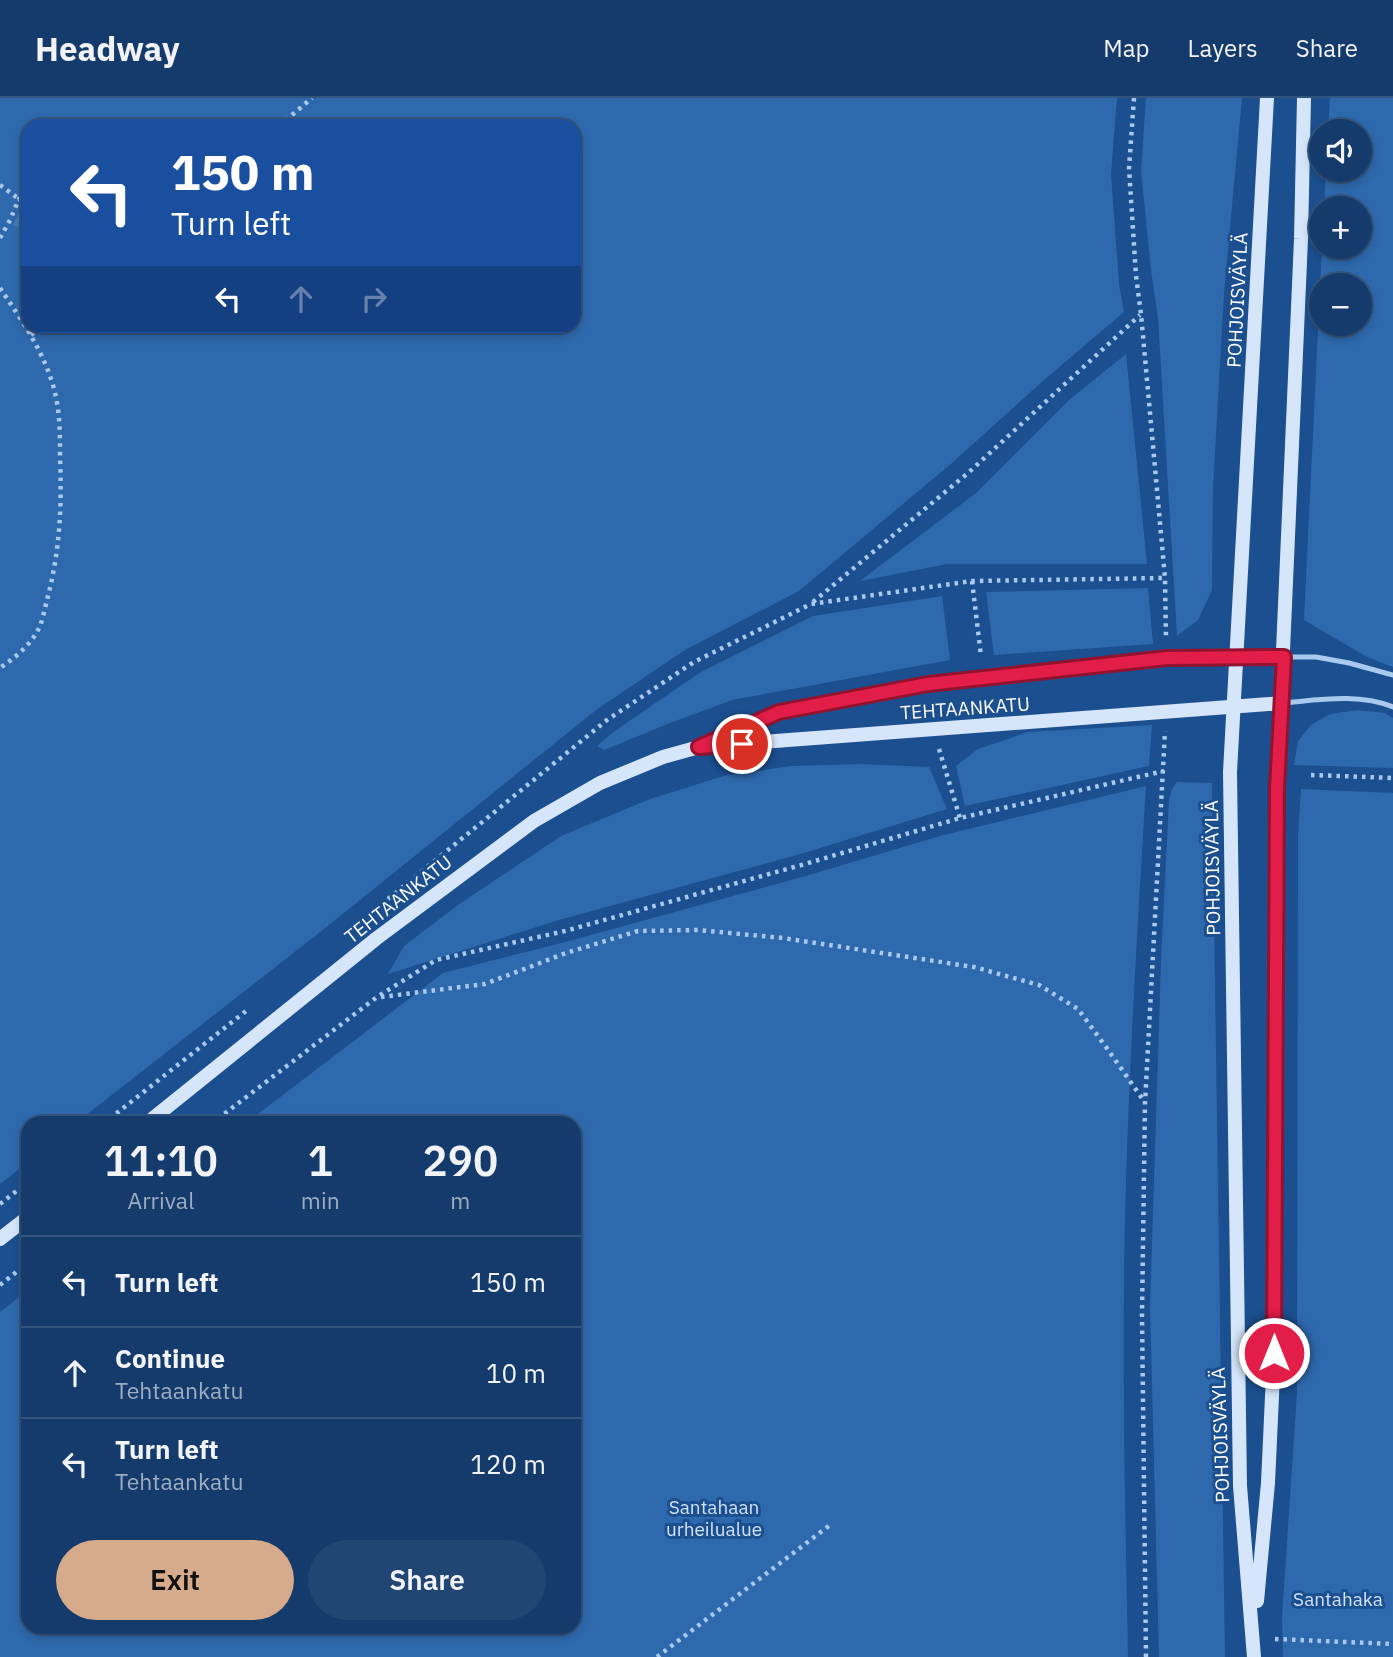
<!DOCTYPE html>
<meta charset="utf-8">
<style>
body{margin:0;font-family:"IBM Plex Sans",sans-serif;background:#214673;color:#f1f3f6;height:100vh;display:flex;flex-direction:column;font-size:26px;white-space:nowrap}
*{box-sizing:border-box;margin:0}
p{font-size:23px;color:#9dadc1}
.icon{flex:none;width:38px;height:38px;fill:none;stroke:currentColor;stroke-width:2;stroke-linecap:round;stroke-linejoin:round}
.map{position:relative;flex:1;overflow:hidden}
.details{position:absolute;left:21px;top:1018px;width:560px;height:518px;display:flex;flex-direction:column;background:#143b6b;border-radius:21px;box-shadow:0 4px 10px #0003,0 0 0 2px #33557e}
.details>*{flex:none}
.banner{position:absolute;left:21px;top:21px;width:560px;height:214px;border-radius:21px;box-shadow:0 4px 10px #0003,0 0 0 2px #33557e;background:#1a4fa0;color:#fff;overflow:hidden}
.controls{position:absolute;left:1309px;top:21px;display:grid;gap:14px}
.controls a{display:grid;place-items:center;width:63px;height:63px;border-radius:50%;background:#143b6b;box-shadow:0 4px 10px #0003,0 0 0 2px #33557e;font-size:35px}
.pin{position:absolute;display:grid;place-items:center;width:60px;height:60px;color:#fff;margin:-30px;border:4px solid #fff;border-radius:50%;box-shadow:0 2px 7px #0007}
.me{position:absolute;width:77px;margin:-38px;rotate:0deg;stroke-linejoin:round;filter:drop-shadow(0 0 5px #0008)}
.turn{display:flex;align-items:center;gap:24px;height:147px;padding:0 35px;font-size:32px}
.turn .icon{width:91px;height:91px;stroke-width:2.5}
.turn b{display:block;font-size:49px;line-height:60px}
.lanes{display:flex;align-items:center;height:66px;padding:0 35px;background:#0003;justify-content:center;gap:35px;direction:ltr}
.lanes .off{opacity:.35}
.eta{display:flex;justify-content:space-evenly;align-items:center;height:119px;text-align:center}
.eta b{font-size:42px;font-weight:600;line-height:49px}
.primary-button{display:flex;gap:14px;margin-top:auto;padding:14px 35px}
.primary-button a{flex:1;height:80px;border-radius:42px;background:#d6ab8b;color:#111;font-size:28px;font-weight:600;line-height:80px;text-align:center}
.primary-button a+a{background:#214673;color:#f1f3f6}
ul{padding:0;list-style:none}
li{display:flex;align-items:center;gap:21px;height:91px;padding:0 35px;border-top:2px solid #33557e}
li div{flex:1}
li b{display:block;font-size:26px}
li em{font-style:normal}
header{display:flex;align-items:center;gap:42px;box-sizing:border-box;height:98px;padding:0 35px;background:#143b6b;border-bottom:2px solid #33557e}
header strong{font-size:33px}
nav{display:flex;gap:38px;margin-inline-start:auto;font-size:24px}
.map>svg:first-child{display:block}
.green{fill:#2e69ad;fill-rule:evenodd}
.building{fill:#4478b7}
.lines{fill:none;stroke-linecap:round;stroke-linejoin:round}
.path{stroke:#a9c9ee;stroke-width:4.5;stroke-dasharray:3.5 5;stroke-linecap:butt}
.service{stroke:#a9c9ee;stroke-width:5}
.secondary{stroke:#d6e6fa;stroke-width:14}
.route-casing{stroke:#92132f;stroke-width:18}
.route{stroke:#e11d48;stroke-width:12}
.labels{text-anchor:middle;stroke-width:6;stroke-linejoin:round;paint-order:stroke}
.street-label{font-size:19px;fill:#fff;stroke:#1b4f8f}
.park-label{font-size:19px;fill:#cfe3fa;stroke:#1b4f8f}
</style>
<header>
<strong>Headway</strong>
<nav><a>Map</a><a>Layers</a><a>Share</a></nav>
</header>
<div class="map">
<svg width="1393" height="1559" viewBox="0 0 1393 1559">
<rect width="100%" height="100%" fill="#1b4f8f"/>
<path class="green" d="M 0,0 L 1117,0 L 1111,76 L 1119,186 L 1124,214 L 1044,282 L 952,365 L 799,493 L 685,552 L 596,612 L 324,831 L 76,1025 L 28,1026 L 28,1064 L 0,1086 ZM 28,28 L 574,28 L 574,228 L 28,228 Z
M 1146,0 L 1242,0 L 1224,195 L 1213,390 L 1212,492 L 1198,522 L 1177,538 L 1158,220 L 1151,172 L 1141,73 Z
M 1330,0 L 1393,0 L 1393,569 L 1367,559 L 1304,522 L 1322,149 L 1360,149 L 1360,110 L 1324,110 L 1326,72 L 1360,72 L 1360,33 L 1328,33 ZM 1321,187 L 1360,187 L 1360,226 L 1321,226 Z
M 1126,256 L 1147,466 L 947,466 L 860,483 L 976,395 L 1069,302 Z
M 1148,490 L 1153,546 L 994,557 L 986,494 Z
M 942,498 L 950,562 L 732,602 L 670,625 L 604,652 L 597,648 L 616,632 L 701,574 L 813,518 Z
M 1357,612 L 1385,615 L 1393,620 L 1393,670 L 1294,667 L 1298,643 L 1311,627 L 1330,616 Z
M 1152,627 L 1149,668 L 965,708 L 956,668 L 978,651 L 1028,634 Z
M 861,666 L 929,669 L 947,711 L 804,755 L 559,822 L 388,876 L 404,848 L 458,807 L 561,738 L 650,701 L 727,677 L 792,668 Z
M 1177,684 L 1212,685 L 1225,1559 L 1159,1559 L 1150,1208 L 1161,863 L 1169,702 L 1172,691 Z
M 1146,688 C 1138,820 1130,952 1126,1084 C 1121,1242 1125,1401 1128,1559 L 0,1559 L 0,1214 L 28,1192 L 28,1530 L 574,1530 L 574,1026 L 246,1025 L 443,875 L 569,843 L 809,777 L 940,738 Z
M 1301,691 L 1393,695 L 1393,1559 L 1283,1559 L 1282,1518 L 1297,1295 L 1298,738 Z"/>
<path class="building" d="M 20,113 L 28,116 L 28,134 L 13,127 Z"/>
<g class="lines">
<path class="path" d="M 1134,0 L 1129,70 L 1136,178 L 1141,216 L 1165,480 L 1166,540
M 279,28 L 312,0
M 0,87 L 19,101
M 0,140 L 10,122 L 19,101 L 28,108
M 0,190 C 20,220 41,249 52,284 C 60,309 60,332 60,358 C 62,408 60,453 47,502 C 45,510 43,520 40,528 C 32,546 16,559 0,570
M 31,237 L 41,228
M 972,483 L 981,558
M 813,504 L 968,375 L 1140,217
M 939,651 L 960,720
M 1311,677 L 1393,680
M 388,801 L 607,622 L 694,564 L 811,506 L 972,483 L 1165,480
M 381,899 L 485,886 L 566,855 L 638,833 L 698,832 L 783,840 L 974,869 L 1039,887 L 1078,911 L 1106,949 L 1144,1003
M 103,1026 L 246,913
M 211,1026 L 377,899 L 436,862 L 565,833 L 805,766 L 960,720 L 1164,673
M 0,1106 L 28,1084
M 0,1187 L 28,1165
M 1275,1541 L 1393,1546
M 657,1559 L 830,1427
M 1146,1559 L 1142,1217 L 1145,1005 L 1165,633"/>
<path class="service" d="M 1286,559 L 1316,559 L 1349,565 L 1393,577
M 1282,605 C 1319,602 1358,595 1393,609"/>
<path class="secondary" d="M 710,648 L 1282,605
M 146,1026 L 377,840 L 534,723 L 600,685 L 663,659 L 699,649 L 779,614 L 928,586 L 1167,560 L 1284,559
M 0,1141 L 28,1119
M 1257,1503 L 1268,1385 L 1274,1255 L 1277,690 L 1301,141 L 1304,0
M 1254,1559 L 1240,1388 L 1230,674 L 1267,0"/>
</g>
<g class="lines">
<g class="route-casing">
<path id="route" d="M 742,646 L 699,649 L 779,614 L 928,586 L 1167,560 L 1284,559 L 1277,690 L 1274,1255"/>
</g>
<use href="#route" class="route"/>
</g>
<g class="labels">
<g class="street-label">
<text transform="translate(1237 202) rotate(-87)" y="7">POHJOISVÄYLÄ</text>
<text transform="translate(965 610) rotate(-4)" y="7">TEHTAANKATU</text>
<text transform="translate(1212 770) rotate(-91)" y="7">POHJOISVÄYLÄ</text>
<text transform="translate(398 801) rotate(-38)" y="7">TEHTAANKATU</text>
<text transform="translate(1220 1337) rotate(-92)" y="7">POHJOISVÄYLÄ</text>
</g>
<g class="park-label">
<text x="714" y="1416">Santahaan<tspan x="714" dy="22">urheilualue</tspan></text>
<text x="1338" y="1508">Santahaka</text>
</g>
</g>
</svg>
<div class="controls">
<a><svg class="icon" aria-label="sound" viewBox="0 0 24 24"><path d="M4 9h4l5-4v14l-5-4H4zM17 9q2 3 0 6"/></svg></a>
<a>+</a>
<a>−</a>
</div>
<div class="pin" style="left:742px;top:646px;background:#d93025"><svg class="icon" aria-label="arrive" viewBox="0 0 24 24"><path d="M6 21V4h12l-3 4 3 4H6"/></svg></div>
<svg class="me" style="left:1274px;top:1255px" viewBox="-20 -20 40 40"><circle r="17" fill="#e11d48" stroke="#fff" stroke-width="3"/><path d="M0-11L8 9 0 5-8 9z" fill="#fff"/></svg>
<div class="banner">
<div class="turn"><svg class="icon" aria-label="left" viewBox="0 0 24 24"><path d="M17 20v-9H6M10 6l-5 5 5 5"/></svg><div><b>150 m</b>Turn left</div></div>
<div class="lanes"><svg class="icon" aria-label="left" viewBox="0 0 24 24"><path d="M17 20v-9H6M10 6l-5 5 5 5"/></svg><svg class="icon off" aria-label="ahead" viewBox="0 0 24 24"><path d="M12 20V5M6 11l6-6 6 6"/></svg><svg class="icon off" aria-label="right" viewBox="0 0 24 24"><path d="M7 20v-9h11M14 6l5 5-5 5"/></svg></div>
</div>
<section class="details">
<div class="eta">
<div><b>11:10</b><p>Arrival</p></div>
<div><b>1</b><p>min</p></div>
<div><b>290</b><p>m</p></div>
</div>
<ul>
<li><svg class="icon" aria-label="left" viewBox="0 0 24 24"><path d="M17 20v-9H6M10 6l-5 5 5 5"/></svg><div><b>Turn left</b></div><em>150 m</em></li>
<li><svg class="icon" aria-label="ahead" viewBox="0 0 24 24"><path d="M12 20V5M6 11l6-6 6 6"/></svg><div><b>Continue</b><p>Tehtaankatu</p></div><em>10 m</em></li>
<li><svg class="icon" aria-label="left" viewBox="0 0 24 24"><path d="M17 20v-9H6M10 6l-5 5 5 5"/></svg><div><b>Turn left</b><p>Tehtaankatu</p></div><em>120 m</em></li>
</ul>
<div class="primary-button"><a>Exit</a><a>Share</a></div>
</section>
</div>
